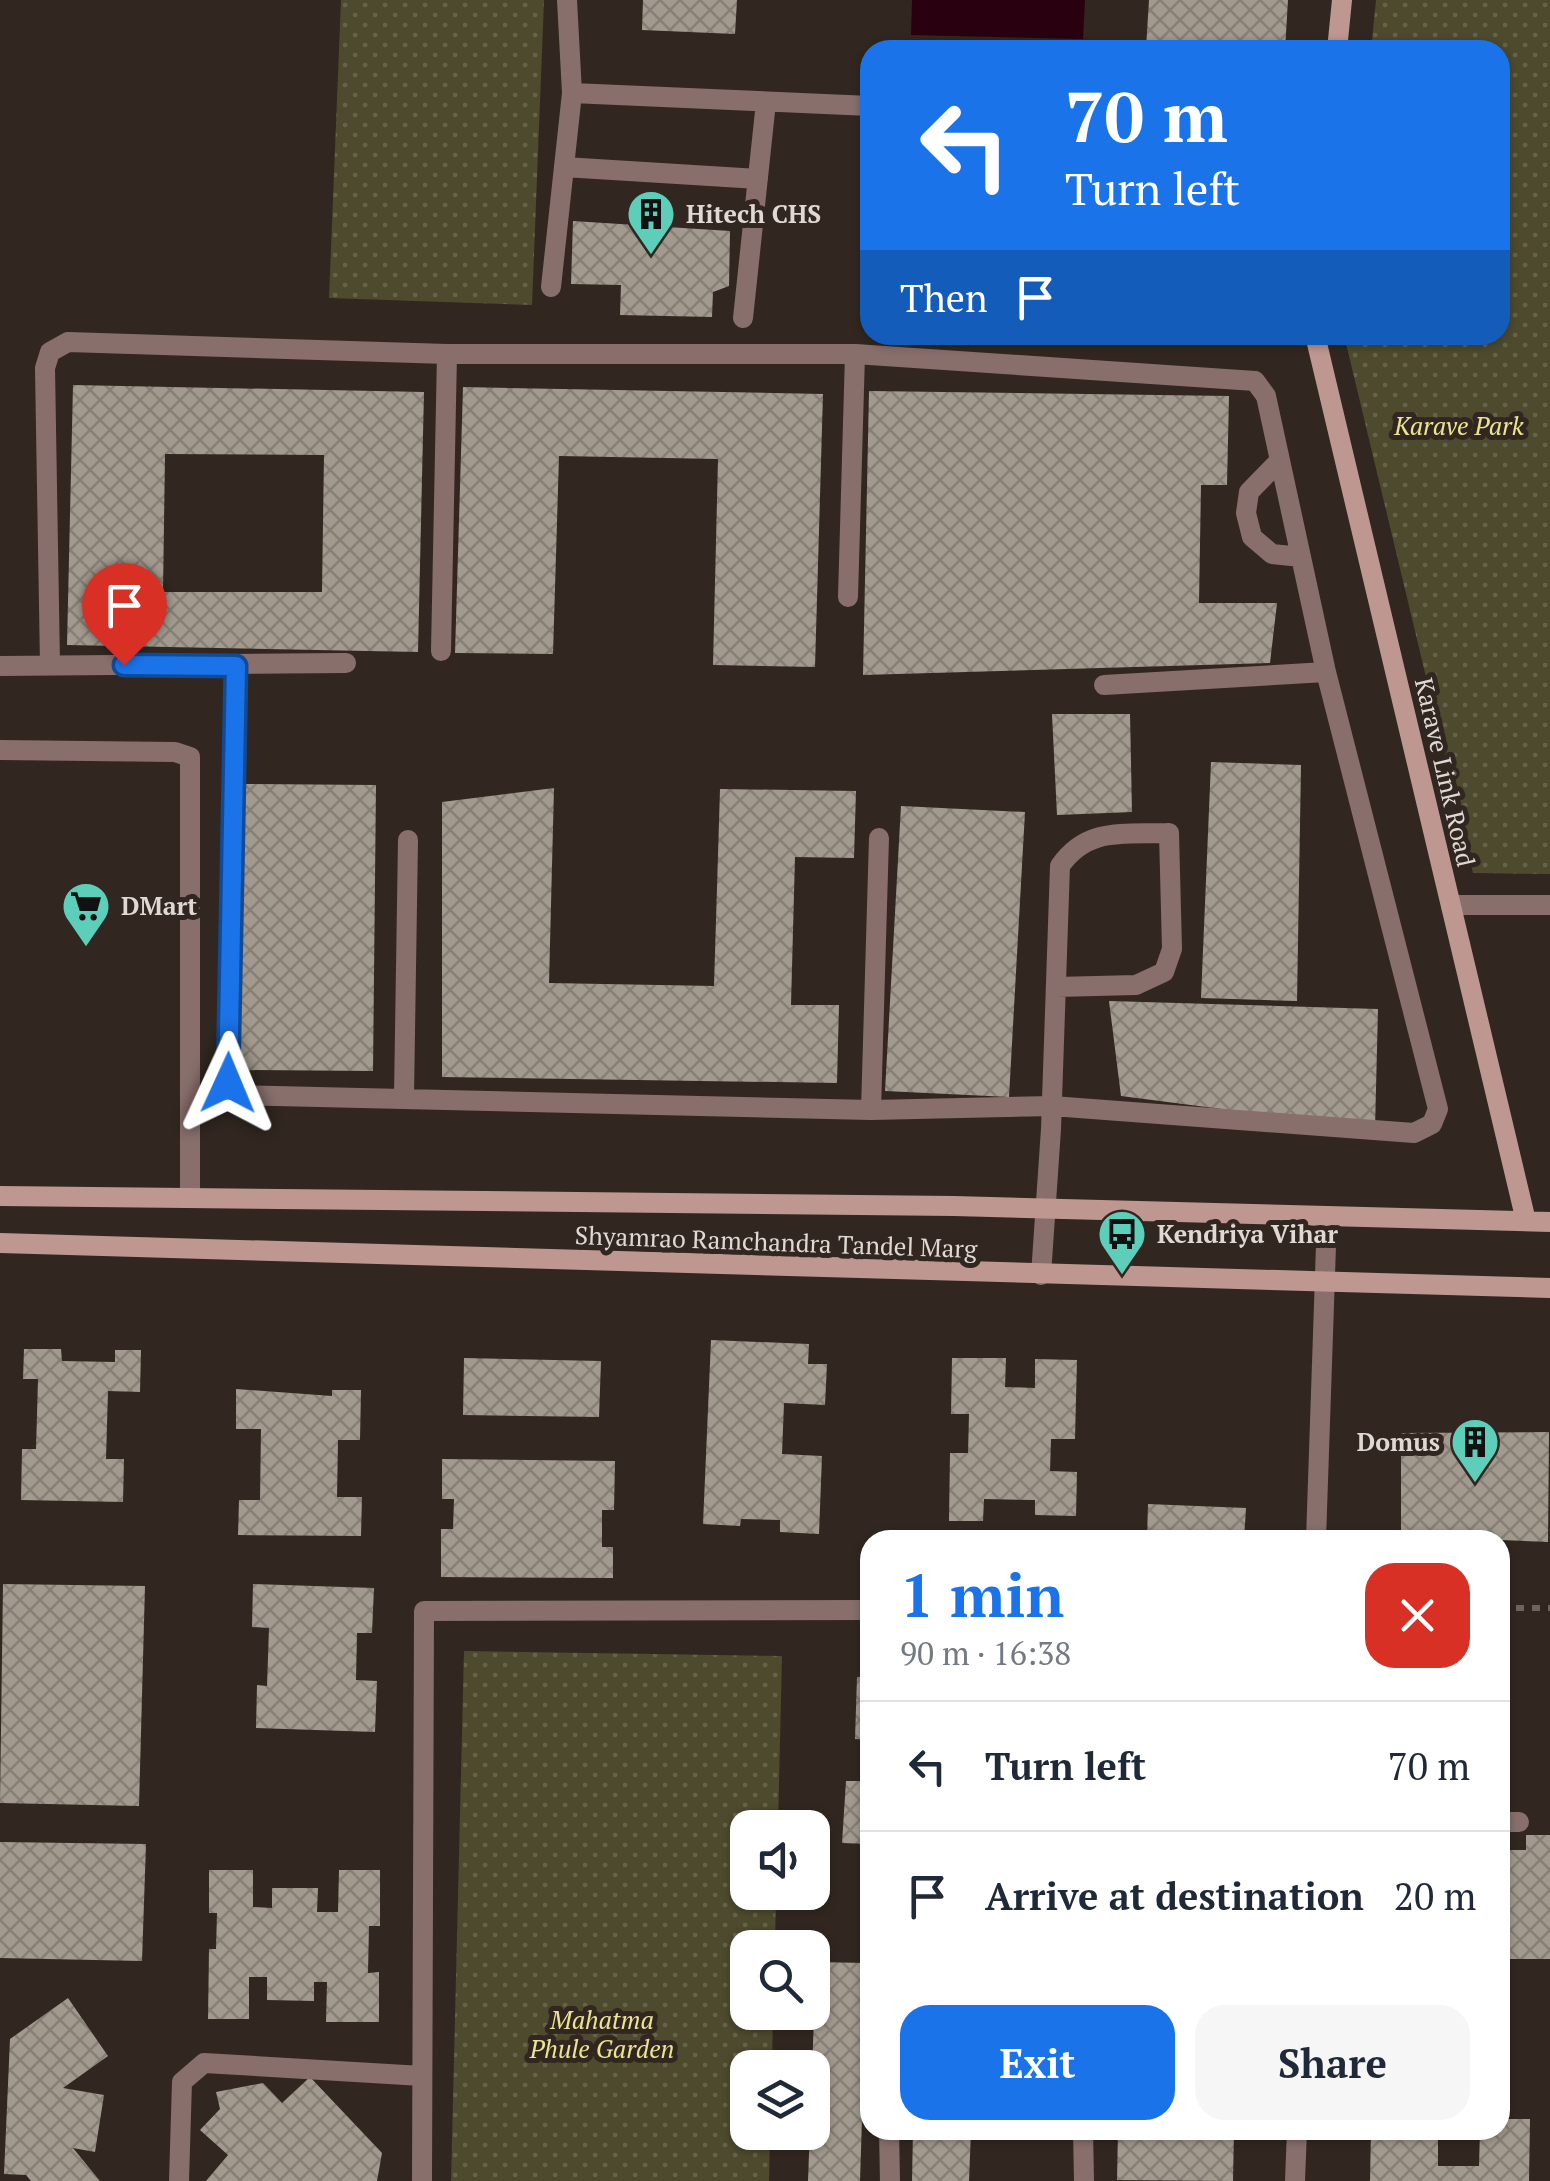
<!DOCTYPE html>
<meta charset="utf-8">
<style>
body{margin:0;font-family:"PT Serif",serif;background:#f6f6f7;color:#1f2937;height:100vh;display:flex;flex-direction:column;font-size:38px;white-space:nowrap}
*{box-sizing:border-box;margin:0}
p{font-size:32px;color:#747a83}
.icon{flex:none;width:55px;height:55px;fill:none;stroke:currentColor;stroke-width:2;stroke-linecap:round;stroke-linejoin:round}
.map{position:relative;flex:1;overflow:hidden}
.drawer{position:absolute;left:860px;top:1530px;width:650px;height:610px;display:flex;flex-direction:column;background:#fff;border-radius:30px;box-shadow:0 2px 8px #0004}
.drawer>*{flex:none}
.guide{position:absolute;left:860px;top:40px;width:650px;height:305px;border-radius:30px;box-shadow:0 2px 8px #0004;background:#1a73e8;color:#fff;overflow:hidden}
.fabs{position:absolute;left:730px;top:1810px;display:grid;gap:20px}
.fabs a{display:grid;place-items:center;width:100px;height:100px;border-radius:20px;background:#fff;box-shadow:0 2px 8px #0004;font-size:50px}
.pin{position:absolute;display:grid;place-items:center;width:85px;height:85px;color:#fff;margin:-102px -42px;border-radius:50% 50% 50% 0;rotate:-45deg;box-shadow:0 0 10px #0007}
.pin .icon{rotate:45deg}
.me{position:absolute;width:110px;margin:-55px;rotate:1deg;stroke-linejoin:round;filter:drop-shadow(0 0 8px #0008)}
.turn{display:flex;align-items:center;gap:35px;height:210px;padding:0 40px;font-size:45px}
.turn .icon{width:130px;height:130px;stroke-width:2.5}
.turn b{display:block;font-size:70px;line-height:85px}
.then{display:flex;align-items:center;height:95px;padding:0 40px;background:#0003;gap:20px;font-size:38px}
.round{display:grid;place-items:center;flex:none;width:105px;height:105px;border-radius:30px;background:#f6f6f7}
.summary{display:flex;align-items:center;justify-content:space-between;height:170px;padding:0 40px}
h1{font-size:60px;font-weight:600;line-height:75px;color:#1a73e8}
.primary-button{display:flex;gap:20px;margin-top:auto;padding:20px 40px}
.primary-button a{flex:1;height:115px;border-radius:30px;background:#1a73e8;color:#fff;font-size:40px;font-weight:600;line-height:115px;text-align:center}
.primary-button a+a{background:#f6f6f7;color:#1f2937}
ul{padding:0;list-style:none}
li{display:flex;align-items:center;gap:30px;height:130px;padding:0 40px;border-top:2px solid #e0e1e3}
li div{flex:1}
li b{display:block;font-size:38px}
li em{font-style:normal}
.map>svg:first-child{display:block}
.park{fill:url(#park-dots)}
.water{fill:#28000f}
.building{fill:url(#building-cross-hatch);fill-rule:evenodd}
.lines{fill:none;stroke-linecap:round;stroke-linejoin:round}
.path{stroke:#6d645e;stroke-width:6;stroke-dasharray:8 8;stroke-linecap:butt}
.lane{stroke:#886f6c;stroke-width:20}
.street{stroke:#886f6c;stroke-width:20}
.secondary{stroke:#bf9791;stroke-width:20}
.route-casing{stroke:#114b97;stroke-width:25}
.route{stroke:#1a73e8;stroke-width:18}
.labels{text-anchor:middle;stroke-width:10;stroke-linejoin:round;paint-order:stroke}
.poi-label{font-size:25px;font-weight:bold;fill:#dfd8d3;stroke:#312720;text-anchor:start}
.park-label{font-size:25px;font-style:italic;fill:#ebe493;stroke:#312720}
.street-label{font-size:25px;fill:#dfd8d3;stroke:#312720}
</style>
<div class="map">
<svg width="1550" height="2181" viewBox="0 0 1550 2181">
<defs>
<pattern id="park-dots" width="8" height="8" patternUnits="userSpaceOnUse" patternTransform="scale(2.5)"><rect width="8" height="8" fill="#4d4a2e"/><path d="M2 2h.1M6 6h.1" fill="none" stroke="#66634b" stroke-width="1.8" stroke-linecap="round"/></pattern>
<pattern id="building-cross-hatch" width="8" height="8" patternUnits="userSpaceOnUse" patternTransform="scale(2.5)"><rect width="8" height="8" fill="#a29a8e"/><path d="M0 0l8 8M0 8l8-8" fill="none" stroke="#867f76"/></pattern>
</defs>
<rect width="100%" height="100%" fill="#312720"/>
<path class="park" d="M 341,0 L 544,0 L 532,305 L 329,298 Z
M 1376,0 L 1550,0 L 1550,874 L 1473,873 L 1344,335 L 1500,335 L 1500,50 L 1371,50 Z
M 464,1651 L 782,1656 L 778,1827 L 748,1828 L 748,1892 L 776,1893 L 775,1947 L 748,1948 L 748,2012 L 773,2013 L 772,2067 L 748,2068 L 748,2132 L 770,2133 L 769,2181 L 451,2181 Z"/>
<path class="water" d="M 912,0 L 1085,0 L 1083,39 L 911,35 Z"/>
<path class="building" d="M 643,0 L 737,0 L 735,34 L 642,30 Z
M 1149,0 L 1288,0 L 1285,50 L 1146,48 Z
M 573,221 L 730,231 L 729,286 L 713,292 L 712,317 L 620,315 L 621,285 L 571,284 Z
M 73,385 L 424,392 L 418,652 L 67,645 ZM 165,454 L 324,455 L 322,592 L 163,592 Z
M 463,387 L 823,394 L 815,667 L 713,665 L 718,459 L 559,456 L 553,654 L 455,653 Z
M 869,391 L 1229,396 L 1227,485 L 1201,485 L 1199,603 L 1277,603 L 1270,663 L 863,675 Z
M 1052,714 L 1130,714 L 1132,812 L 1057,815 Z
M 1211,762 L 1301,765 L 1297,1001 L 1201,998 Z
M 242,784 L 376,785 L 373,1071 L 238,1070 Z
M 554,788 L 549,983 L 714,986 L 720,789 L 856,791 L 854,858 L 795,857 L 791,1005 L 839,1005 L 837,1083 L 442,1077 L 442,802 Z
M 901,806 L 1025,812 L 1009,1097 L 885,1091 Z
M 1109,1001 L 1378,1009 L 1375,1129 L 1121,1096 Z
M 711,1340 L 809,1344 L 808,1364 L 827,1364 L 825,1405 L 784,1403 L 782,1454 L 822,1456 L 819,1534 L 780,1532 L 780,1520 L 741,1519 L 740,1526 L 703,1524 Z
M 24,1349 L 61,1349 L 62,1361 L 115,1362 L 115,1350 L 141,1350 L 140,1392 L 108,1391 L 106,1459 L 124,1459 L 123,1502 L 21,1500 L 22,1449 L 36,1449 L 38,1379 L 23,1379 Z
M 464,1358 L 601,1361 L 599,1417 L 463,1415 Z
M 952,1358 L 1006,1358 L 1005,1387 L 1035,1388 L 1035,1359 L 1077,1360 L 1075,1439 L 1051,1439 L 1050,1471 L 1077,1472 L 1076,1516 L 1035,1515 L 1035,1500 L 984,1499 L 983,1521 L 949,1521 L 950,1453 L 968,1453 L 969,1414 L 951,1414 Z
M 236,1389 L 332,1396 L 332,1390 L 361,1390 L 360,1440 L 338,1440 L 337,1497 L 362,1497 L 361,1536 L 238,1535 L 239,1500 L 260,1500 L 261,1429 L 236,1429 Z
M 1549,1432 L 1548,1542 L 1401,1536 L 1401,1433 Z
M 442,1459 L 615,1461 L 614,1510 L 602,1510 L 602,1547 L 613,1547 L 613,1578 L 441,1577 L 441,1529 L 453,1529 L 454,1499 L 442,1499 Z
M 1148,1504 L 1246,1508 L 1244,1540 L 1147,1540 Z
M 3,1584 L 145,1586 L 139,1806 L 0,1803 Z
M 253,1584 L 374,1588 L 372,1633 L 357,1633 L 356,1680 L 377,1681 L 375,1732 L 256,1728 L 257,1685 L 267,1686 L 269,1628 L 252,1627 Z
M 857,1677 L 870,1677 L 870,1740 L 855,1739 Z
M 846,1781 L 870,1781 L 870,1844 L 842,1843 Z
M 1526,1835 L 1550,1835 L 1550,1959 L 1510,1959 L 1510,1948 L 1500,1947 L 1500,1850 L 1526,1850 Z
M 0,1842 L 146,1844 L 142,1961 L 0,1958 Z
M 209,1870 L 253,1870 L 253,1907 L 272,1908 L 272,1888 L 318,1888 L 317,1912 L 338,1912 L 339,1870 L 380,1870 L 380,1926 L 369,1926 L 368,1973 L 379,1972 L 379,2022 L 326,2022 L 327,1982 L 314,1982 L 314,2001 L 267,2000 L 267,1977 L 249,1977 L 249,2019 L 208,2019 L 209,1949 L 216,1949 L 217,1913 L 209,1913 Z
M 816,1962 L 867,1963 L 860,2181 L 808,2181 Z
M 68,1998 L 108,2056 L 63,2088 L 104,2095 L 95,2152 L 73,2148 L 100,2181 L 31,2181 L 26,2175 L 4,2174 L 10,2039 Z
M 310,2077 L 382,2153 L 377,2181 L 206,2181 L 228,2155 L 200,2130 L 220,2109 L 216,2092 L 263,2083 L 282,2103 Z
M 1500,2119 L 1530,2119 L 1529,2181 L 1370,2181 L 1371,2130 L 1438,2130 L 1438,2166 L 1479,2166 L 1480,2130 L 1500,2130 Z
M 913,2130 L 971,2130 L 969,2181 L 912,2181 Z
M 1118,2130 L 1234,2130 L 1233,2181 L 1117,2180 Z"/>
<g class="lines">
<path class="path" d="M 1500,1608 L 1550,1608"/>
<path class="lane" d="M 0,750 L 175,752 L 190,757 L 190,1198
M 1451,905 L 1550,905
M 1500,1822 L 1519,1822"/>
<path class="street" d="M 567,0 L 572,93 L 870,106
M 564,167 L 758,179
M 551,287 L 572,93
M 743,318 L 766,102
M 1280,460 L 1249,492 L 1246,513 L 1252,537 L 1272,554 L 1301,557
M 848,597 L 855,354
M 441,651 L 447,354
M 50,665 L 45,368 L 50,352 L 68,342 L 447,354 L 855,354 L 1255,381 L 1266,396 L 1326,672 L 1438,1109 L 1432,1124 L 1414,1133 L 1052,1106 L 871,1110 L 233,1095 L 227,1083 L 236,665
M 0,666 L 346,663
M 1104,685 L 1326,672
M 404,1096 L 408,840
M 871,1110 L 879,838
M 1041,1275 L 1051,1129 L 1060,866 C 1088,826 1125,835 1169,833 L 1172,949 L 1164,972 L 1136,985 L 1056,987
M 1316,1540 L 1327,1216
M 889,2130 L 890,2181
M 1083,2130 L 1084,2181
M 179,2181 L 182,2082 L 204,2063 L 422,2076
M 422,2181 L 424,1611 L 870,1610
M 1295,2181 L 1297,2130"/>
<path class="secondary" d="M 1337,50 L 1342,0
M 1315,335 L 1526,1221
M 0,1196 L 954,1206 L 1550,1222
M 0,1243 L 1550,1288"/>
</g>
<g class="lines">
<g class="route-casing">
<path id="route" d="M 124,665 L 236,666 L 228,1083"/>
</g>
<use href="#route" class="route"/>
</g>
<defs>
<g id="building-pin" transform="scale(2.5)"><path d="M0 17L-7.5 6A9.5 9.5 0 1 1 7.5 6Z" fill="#5cceba" stroke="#312720"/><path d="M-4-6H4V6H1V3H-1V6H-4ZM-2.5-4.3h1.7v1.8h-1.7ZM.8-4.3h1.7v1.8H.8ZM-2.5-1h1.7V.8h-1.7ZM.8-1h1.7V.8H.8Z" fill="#111"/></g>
<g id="supermarket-pin" transform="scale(2.5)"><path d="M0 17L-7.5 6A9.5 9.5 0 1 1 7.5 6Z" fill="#5cceba" stroke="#312720"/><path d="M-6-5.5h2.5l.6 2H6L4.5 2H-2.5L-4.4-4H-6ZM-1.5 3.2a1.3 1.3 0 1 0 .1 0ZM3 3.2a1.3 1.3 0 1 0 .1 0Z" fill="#111"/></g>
<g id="bus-pin" transform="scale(2.5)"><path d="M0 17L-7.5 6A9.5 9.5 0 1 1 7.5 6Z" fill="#5cceba" stroke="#312720"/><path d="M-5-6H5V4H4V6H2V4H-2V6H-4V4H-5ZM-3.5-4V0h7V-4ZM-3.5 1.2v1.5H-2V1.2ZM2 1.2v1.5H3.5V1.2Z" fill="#111"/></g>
</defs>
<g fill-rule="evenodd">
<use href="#building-pin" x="651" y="214"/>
<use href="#supermarket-pin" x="86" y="906"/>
<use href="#bus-pin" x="1122" y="1234"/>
<use href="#building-pin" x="1475" y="1442"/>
</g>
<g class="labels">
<g class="poi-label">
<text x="686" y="223">Hitech CHS</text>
<text x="121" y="915">DMart</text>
<text x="1157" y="1243">Kendriya Vihar</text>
<text x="1440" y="1451" text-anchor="end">Domus</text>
</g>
<g class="park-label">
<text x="1459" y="435">Karave Park</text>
<text x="602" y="2029">Mahatma<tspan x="602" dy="29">Phule Garden</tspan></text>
</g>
<g class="street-label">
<text transform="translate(1445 772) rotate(77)" y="9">Karave Link Road</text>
<text transform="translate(776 1242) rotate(2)" y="9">Shyamrao Ramchandra Tandel Marg</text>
</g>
</g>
</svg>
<div class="fabs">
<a><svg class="icon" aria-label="sound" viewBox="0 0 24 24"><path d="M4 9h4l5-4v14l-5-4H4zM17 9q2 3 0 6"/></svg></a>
<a><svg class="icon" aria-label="search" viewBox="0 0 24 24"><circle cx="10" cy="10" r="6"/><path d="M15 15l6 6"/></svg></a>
<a><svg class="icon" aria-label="layers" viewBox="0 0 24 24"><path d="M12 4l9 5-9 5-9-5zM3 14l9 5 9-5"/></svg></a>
</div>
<div class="pin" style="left:124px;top:665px;background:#d93025"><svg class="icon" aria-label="arrive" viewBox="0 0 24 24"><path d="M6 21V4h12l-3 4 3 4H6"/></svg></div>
<svg class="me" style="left:228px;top:1083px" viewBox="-20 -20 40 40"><path d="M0-17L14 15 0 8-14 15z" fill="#1a73e8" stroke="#fff" stroke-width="4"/></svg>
<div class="guide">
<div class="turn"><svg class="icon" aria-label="left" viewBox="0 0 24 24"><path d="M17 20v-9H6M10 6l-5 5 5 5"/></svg><div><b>70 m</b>Turn left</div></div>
<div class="then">Then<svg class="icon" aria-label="arrive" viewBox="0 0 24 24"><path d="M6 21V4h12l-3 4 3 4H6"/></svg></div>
</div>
<section class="drawer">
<div class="summary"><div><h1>1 min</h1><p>90 m · 16:38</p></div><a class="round" style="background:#d93025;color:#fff"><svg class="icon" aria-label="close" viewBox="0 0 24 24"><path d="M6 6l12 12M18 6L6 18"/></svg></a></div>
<ul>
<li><svg class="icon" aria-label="left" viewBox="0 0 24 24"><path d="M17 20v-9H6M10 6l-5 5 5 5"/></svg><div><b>Turn left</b></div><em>70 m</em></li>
<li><svg class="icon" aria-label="arrive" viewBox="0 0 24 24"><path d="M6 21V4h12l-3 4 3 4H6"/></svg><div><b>Arrive at destination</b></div><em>20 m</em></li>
</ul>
<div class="primary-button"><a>Exit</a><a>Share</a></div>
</section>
</div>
